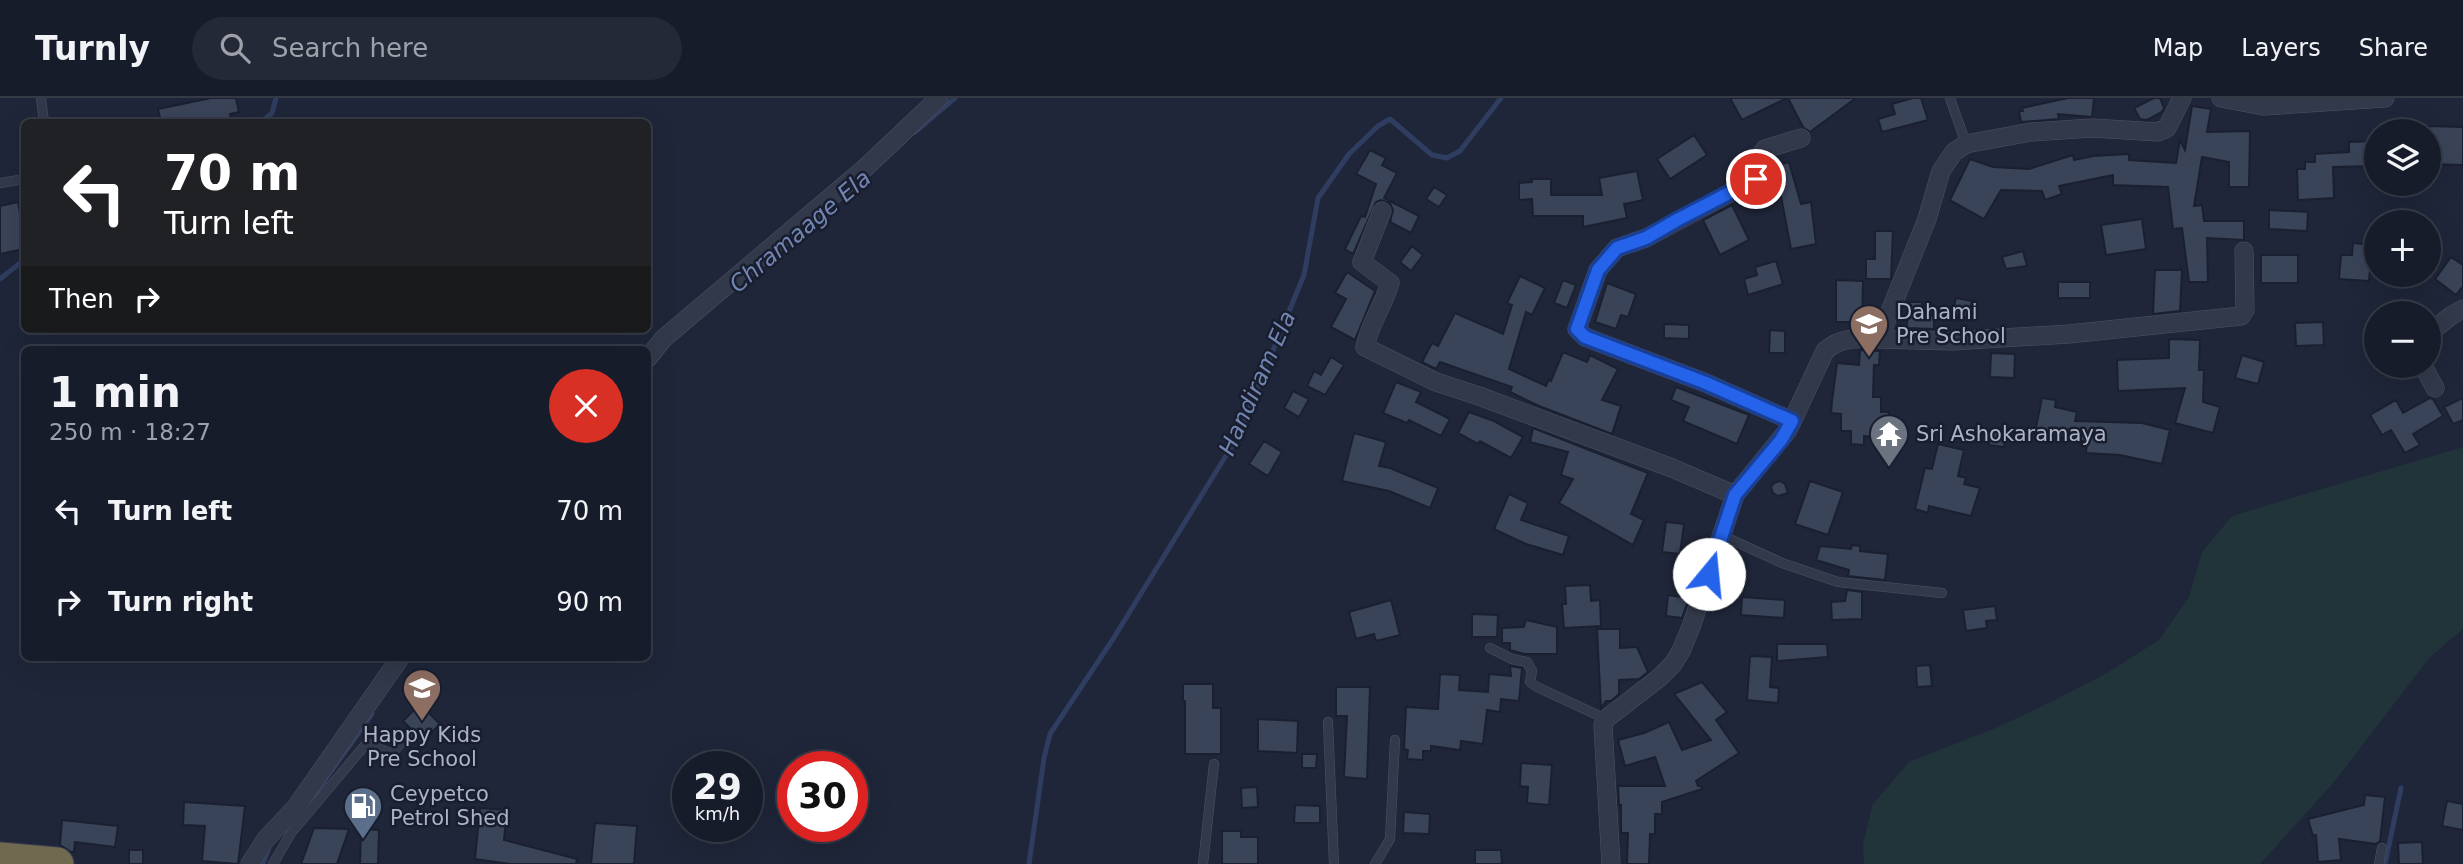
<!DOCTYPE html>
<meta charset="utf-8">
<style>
body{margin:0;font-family:"DejaVu Sans",sans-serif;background:#242937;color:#f1f3f6;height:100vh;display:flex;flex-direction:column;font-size:26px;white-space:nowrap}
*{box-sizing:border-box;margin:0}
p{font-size:23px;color:#9ea1a9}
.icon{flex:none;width:38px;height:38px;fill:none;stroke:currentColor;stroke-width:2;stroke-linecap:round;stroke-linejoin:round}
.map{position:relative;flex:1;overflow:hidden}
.sheet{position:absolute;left:21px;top:248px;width:630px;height:315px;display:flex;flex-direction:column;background:#171c2b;border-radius:10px;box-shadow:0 7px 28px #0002,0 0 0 2px #363a47}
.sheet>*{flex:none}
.top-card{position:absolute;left:21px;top:21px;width:630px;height:214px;border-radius:10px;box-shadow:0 7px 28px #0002,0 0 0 2px #363a47;background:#202124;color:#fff;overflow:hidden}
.buttons{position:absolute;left:2364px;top:21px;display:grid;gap:14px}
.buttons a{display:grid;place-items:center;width:77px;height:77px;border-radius:50%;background:#171c2b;box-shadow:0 7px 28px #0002,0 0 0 2px #363a47;font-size:35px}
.speed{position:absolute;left:672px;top:653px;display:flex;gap:14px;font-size:35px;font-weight:700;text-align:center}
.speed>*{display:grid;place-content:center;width:91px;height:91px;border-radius:50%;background:#171c2b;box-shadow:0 7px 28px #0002,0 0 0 2px #363a47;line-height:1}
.speed small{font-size:18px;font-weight:400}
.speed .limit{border:10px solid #d22;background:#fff;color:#111}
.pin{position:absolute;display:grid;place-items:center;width:60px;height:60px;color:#fff;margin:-30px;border:4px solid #fff;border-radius:50%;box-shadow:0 2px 7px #0007}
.me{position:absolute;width:77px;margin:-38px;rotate:17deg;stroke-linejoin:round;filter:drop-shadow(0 0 5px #0008)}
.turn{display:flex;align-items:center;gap:24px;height:147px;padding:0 28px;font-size:32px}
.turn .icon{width:91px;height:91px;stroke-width:2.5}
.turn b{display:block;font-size:49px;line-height:60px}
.then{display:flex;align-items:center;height:66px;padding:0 28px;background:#0003;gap:14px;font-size:26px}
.round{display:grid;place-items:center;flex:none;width:74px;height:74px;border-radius:37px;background:#242937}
.headline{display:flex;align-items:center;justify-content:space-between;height:119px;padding:0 28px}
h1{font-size:42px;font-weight:800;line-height:52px}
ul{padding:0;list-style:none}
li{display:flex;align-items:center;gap:21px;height:91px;padding:0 28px}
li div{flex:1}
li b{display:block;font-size:26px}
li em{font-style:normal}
header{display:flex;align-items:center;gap:42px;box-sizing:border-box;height:98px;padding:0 35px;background:#171c2b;border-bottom:2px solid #363a47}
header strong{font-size:33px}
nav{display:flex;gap:38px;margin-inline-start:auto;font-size:24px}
.search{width:490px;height:63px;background:#242937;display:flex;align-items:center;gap:18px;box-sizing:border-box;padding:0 24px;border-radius:38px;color:#9ea1a9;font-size:26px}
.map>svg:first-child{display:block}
.green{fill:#21343a}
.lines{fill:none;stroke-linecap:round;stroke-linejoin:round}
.stream{stroke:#2f3d60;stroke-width:5}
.building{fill:#3a4459;stroke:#1a2030;stroke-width:2}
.lane-casing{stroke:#4d5364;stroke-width:10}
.street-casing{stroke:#4d5364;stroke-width:19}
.highway-casing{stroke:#3a4051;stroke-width:35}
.lane{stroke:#32394a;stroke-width:9}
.street{stroke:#32394a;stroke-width:18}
.highway{stroke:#70684f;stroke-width:33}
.route-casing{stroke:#184099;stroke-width:18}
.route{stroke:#2563eb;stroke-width:12}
.labels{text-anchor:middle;stroke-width:5;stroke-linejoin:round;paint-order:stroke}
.poi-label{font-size:21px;fill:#acb3c6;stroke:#181e2e;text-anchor:start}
.water-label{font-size:23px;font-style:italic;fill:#7285b2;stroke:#181e2e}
</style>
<header>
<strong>Turnly</strong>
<div class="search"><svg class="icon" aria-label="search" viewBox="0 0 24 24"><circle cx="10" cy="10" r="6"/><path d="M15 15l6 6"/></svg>Search here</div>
<nav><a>Map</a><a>Layers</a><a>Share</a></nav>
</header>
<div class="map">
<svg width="2463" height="766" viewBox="0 0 2463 766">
<rect width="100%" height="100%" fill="#1f2639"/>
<path class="green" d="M 2463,349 L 2463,531 L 2430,559 L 2334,684 L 2260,766 L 1864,766 L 1863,746 L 1873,706 L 1909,664 L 1996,630 L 2055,602 L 2107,575 L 2159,542 L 2189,499 L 2202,454 L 2232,418 Z"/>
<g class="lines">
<path class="stream" d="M 261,24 L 272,15 L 276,0
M 915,34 L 955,0
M 0,181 L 24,162
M 313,699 L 372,616
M 263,766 L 268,752
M 1029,766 L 1044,660 L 1050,636 L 1113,541 L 1238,338 L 1304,177 L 1318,100 L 1349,56 L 1378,28 L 1390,21 L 1432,57 L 1447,60 L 1460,53 L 1501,0
M 2385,766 L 2401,690"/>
</g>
<path class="building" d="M 211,0 L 236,0 L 239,14 L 230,16 L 231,24 L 161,24 L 158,11 Z
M 1730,0 L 1787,0 L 1742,22 Z
M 1788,0 L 1856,0 L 1810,34 L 1803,29 Z
M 1913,0 L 1921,0 L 1928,22 L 1882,34 L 1878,21 L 1895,16 L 1892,6 Z
M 2068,0 L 2094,0 L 2092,19 L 2058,16 L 2059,21 L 2021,24 L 2019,13 L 2023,13 L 2022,10 Z
M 2154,0 L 2160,0 L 2164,10 L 2162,14 L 2147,22 L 2140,21 L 2134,10 Z
M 2192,8 L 2211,11 L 2207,34 L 2250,33 L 2249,89 L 2229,89 L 2229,64 L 2202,59 L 2194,108 L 2202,107 L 2204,123 L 2244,123 L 2244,142 L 2207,140 L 2208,184 L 2189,184 L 2182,130 L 2173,131 L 2168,89 L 2113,87 L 2113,77 L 2059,88 L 2062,96 L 2045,102 L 2042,93 L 2001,92 L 1984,121 L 1950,102 L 1970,61 L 1993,69 L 2029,71 L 2073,57 L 2074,62 L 2093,58 L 2129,56 L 2129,62 L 2176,65 L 2180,42 L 2185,52 Z
M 2429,28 L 2463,29 L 2463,67 L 2429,66 Z
M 1694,37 L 1707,57 L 1670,81 L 1657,61 Z
M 2376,43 L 2376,68 L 2333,69 L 2334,100 L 2298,102 L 2297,71 L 2305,71 L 2305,64 L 2315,64 L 2315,56 L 2349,54 L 2349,44 Z
M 1370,52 L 1386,60 L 1382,67 L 1397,75 L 1384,100 L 1419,118 L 1411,135 L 1390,124 L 1393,112 L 1390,105 L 1381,102 L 1376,104 L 1353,156 L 1345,151 L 1361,118 L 1365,119 L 1376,86 L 1356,76 Z
M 1789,64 L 1801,106 L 1811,104 L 1816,146 L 1791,151 L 1781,98 L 1771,101 L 1765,71 Z
M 1637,73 L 1643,102 L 1624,106 L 1627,120 L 1583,129 L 1583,118 L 1533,118 L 1532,101 L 1519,102 L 1519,85 L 1532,84 L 1532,81 L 1551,81 L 1551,97 L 1602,97 L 1599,80 Z
M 1434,89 L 1447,97 L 1439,109 L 1426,101 Z
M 18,104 L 24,137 L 24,151 L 0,156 L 0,108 Z
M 1732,107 L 1749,142 L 1720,157 L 1703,122 Z
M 2269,112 L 2308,114 L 2307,133 L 2269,131 Z
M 2142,121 L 2146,151 L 2106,157 L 2101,127 Z
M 1875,133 L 1893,133 L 1891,181 L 1866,181 L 1866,161 L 1875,161 Z
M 2353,145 L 2372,147 L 2369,183 L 2339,181 L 2341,157 L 2352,157 Z
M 1412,148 L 1423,157 L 1411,173 L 1400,164 Z
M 2023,153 L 2027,168 L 2006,171 L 2002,159 Z
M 2261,157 L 2298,157 L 2298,185 L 2261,185 Z
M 2451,159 L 2463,167 L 2463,188 L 2456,197 L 2435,181 Z
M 1776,163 L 1783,186 L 1748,197 L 1744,181 L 1757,177 L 1755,169 Z
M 2155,172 L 2182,172 L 2180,213 L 2153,216 Z
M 1347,174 L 1375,193 L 1355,242 L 1331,229 L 1346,201 L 1335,195 Z
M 1520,178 L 1545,190 L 1532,217 L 1526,214 L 1509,271 L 1546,288 L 1549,281 L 1551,283 L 1563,254 L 1587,264 L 1590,257 L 1618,271 L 1602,302 L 1621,308 L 1612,336 L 1539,308 L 1510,294 L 1512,289 L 1440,264 L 1436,271 L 1422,264 L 1432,245 L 1438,248 L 1455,215 L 1503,236 L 1512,207 L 1507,205 Z
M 1563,182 L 1576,187 L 1567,210 L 1554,205 Z
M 1836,182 L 1863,183 L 1862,224 L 1836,224 Z
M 2058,184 L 2090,184 L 2090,200 L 2058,200 Z
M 1607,185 L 1636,196 L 1628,219 L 1621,217 L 1616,231 L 1595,224 Z
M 1956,200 L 1972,203 L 1968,220 L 1952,216 Z
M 1907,204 L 1922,204 L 1922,217 L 1934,217 L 1934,231 L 1907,230 Z
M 2323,224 L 2324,247 L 2296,248 L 2295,225 Z
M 1664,226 L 1689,227 L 1689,241 L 1664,240 Z
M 1770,232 L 1785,233 L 1785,255 L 1769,255 Z
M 2169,241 L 2200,242 L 2199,272 L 2204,272 L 2203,304 L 2220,309 L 2213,335 L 2175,325 L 2185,290 L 2118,293 L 2117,262 L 2169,260 Z
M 1860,252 L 1880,253 L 1879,267 L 1874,267 L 1873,299 L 1881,299 L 1881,314 L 1889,314 L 1889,330 L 1875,330 L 1875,339 L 1864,338 L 1864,347 L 1851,346 L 1851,333 L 1841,333 L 1841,316 L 1831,315 L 1832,303 L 1837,265 L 1859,267 Z
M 1991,255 L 2015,256 L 2014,280 L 1990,279 Z
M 2242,257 L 2264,264 L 2258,286 L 2235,280 Z
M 1331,259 L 1344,267 L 1325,297 L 1307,288 L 1314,273 L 1321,277 Z
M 1396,284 L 1421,294 L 1416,304 L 1450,321 L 1441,338 L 1409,322 L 1407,325 L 1383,315 Z
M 1676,289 L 1749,317 L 1737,346 L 1683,323 L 1689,309 L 1671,302 Z
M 1293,293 L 1309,301 L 1299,319 L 1284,310 Z
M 2042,300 L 2056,302 L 2055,309 L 2077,314 L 2075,323 L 2142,325 L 2170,332 L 2162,366 L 2120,357 L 2086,355 L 2087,344 L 2035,334 Z
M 2430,300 L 2433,301 L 2443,318 L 2413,336 L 2420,347 L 2405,355 L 2391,332 L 2382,337 L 2370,317 L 2396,302 L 2403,315 Z
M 2463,300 L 2463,322 L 2453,326 L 2444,309 Z
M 1469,314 L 1494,323 L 1523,339 L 1511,360 L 1480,343 L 1478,346 L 1458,335 Z
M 1533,330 L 1648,375 L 1631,416 L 1644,422 L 1633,447 L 1559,405 L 1573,381 L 1561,377 L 1568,354 L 1530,344 Z
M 1992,330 L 2007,332 L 2004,349 L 1989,347 Z
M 1354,335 L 1386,344 L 1379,368 L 1390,370 L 1438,390 L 1430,410 L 1389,393 L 1342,383 Z
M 1264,343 L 1282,354 L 1268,378 L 1249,366 Z
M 1938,346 L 1964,352 L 1958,378 L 1966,380 L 1964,386 L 1980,390 L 1971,418 L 1929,408 L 1928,415 L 1915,411 L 1925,370 L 1932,371 Z
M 1780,383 L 1785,386 L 1788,395 L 1778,398 L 1773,395 L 1771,389 L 1774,385 Z
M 1810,383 L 1843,394 L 1828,437 L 1795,426 Z
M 1509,396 L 1528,405 L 1521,422 L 1569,438 L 1563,457 L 1526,446 L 1494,431 Z
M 1666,424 L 1684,426 L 1680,456 L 1662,454 Z
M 1852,447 L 1860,448 L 1860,453 L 1888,456 L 1885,482 L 1848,478 L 1849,472 L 1816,462 L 1820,448 L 1851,451 Z
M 1590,487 L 1591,503 L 1600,502 L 1601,528 L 1564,530 L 1562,506 L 1566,506 L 1565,488 Z
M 1847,492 L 1862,494 L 1862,521 L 1832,522 L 1831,504 L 1845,503 Z
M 1668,497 L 1689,500 L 1682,520 L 1666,518 Z
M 1742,499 L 1785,502 L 1784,520 L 1741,517 Z
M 1391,502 L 1400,537 L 1376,543 L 1374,536 L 1356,541 L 1349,514 Z
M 1995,508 L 1997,522 L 1986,523 L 1987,530 L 1966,533 L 1963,512 Z
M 1472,516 L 1498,517 L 1497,539 L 1472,539 Z
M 1526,522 L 1557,529 L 1557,556 L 1524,556 L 1510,552 L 1510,545 L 1502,545 L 1502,530 L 1524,529 Z
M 1597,531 L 1620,531 L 1620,550 L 1637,549 L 1648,574 L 1639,581 L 1619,582 L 1619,596 L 1611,603 L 1606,603 L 1601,610 Z
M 1777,546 L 1827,546 L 1828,559 L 1777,563 Z
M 1750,558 L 1772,559 L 1770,589 L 1779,590 L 1778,605 L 1747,602 Z
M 1930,567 L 1932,588 L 1917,589 L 1916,568 Z
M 1510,568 L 1522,570 L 1519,603 L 1501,601 L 1500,614 L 1487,612 L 1483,646 L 1461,643 L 1460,652 L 1431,648 L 1431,653 L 1423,653 L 1423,662 L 1407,661 L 1408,652 L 1404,651 L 1406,609 L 1438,611 L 1440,576 L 1460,577 L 1459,592 L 1488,594 L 1489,576 L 1511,578 Z
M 1702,584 L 1727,614 L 1716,622 L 1739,655 L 1696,683 L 1698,688 L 1702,688 L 1702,691 L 1662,704 L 1662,716 L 1655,716 L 1655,736 L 1650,736 L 1649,766 L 1627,766 L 1628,735 L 1621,735 L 1621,707 L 1619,707 L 1618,688 L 1665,688 L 1655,659 L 1625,668 L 1618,642 L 1644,635 L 1669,624 L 1682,652 L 1711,642 L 1674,596 Z
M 1183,586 L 1213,586 L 1213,610 L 1221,610 L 1221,656 L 1185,656 L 1185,603 L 1183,603 Z
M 1336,589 L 1370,589 L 1367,681 L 1344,679 L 1347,618 L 1336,618 Z
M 420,606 L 440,626 L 423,643 L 403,623 Z
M 1258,621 L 1298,623 L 1297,655 L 1258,653 Z
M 1302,656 L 1317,656 L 1316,670 L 1302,670 Z
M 1521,665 L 1552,667 L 1549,707 L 1527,705 L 1528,689 L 1520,688 Z
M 1257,689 L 1258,709 L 1242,710 L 1241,690 Z
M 2365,697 L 2385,699 L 2380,743 L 2376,746 L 2339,741 L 2341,762 L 2318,764 L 2316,737 L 2313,738 L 2308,721 L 2364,707 Z
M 2447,703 L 2463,706 L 2463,732 L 2442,728 Z
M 184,704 L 245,708 L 238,766 L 202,763 L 205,728 L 183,727 Z
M 1295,707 L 1320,708 L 1320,725 L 1294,725 Z
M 480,710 L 507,712 L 504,742 L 577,761 L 576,766 L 510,766 L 475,761 Z
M 1404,714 L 1430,716 L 1429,736 L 1403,735 Z
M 62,722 L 118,728 L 115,749 L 75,744 L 74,754 L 71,754 L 60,747 Z
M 595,725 L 637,728 L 634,766 L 591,766 Z
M 314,730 L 349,731 L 337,766 L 301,766 Z
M 361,731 L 379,732 L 378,766 L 360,766 Z
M 1222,733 L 1241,733 L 1241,739 L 1258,739 L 1258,766 L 1222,766 Z
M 2422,744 L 2423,766 L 2399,766 L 2398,745 Z
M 129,752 L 143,752 L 143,766 L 129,766 Z
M 1475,752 L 1501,752 L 1502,766 L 1475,766 Z"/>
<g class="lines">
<g class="lane-casing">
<path id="lane" d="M 41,0 L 44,24
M 1950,0 L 1966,46
M 0,85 L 24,81
M 1721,437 L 1782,465 L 1838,484 L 1942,495
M 1490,550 L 1512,561 L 1527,564 L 1532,573 L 1530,584 L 1537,589 L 1606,621
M 1328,624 L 1334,766
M 273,766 L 291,735 L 366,646 C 376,646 383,655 393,655 L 407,637
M 1203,766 L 1214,666
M 1375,766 L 1390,741 L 1395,642
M 2379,766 L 2382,750"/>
</g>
<g class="street-casing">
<path id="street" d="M 2221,0 L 2263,8 L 2385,0
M 1382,113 L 1362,164 L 1390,185 C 1384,207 1369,226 1365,249 L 1436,284 L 1479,298 L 1672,370 L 1735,397
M 2429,235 L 2452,217 L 2463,211
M 1879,241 L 1952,243 L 2069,236 L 2241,218 L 2245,212 L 2244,153
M 648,260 L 663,241 L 865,70 L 939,0
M 2423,268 L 2435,290
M 1792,323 L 1706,285 L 1585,239 L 1577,231 L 1598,172 L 1617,150 L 1646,140 L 1756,81 L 1753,67 L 1765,51 L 1801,40
M 250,766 L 266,741 L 296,709 L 400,560
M 1611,766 L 1603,627 L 1606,621 L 1659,580 L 1673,566 L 1681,553 L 1691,529 L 1735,397 L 1788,332 L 1825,253 C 1839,239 1860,240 1879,241 L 1927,121 L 1941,73 L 1954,54 L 1966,46 L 2031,34 L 2092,30 L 2158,34 L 2167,30 L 2182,0"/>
</g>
<g class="highway-casing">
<path id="highway" d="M 0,761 L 57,766"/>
</g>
<use href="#lane" class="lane"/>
<use href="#street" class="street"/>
<use href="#highway" class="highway"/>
</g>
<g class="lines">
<g class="route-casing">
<path id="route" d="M 1709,476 L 1735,397 L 1781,342 L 1792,323 L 1706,285 L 1585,239 L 1577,231 L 1598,172 L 1617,150 L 1646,140 L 1677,122 L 1756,81"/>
</g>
<use href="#route" class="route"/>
</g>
<defs>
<g id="school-pin" transform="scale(2.0125)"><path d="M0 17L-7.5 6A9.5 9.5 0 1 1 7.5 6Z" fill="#8d6e63" stroke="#181e2e"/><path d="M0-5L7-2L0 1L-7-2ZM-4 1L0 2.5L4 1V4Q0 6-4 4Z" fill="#fff"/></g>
<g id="temple-pin" transform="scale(2.0125)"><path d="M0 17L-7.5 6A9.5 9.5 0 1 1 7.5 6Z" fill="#6b7280" stroke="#181e2e"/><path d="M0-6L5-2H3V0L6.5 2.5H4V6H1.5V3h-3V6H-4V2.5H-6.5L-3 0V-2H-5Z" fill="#fff"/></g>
<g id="fuel-pin" transform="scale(2.0125)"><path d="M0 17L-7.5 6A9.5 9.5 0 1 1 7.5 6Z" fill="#5c6f8a" stroke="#181e2e"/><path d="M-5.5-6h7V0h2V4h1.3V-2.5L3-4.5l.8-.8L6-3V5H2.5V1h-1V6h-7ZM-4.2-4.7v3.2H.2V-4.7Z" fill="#fff"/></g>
</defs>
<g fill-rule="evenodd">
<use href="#school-pin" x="1869" y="226"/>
<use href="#temple-pin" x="1889" y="336"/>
<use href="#school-pin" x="422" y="590"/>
<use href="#fuel-pin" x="363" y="708"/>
</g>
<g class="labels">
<g class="poi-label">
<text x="1896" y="221">Dahami<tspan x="1896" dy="24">Pre School</tspan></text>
<text x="1916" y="343">Sri Ashokaramaya</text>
<text x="422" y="644" text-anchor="middle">Happy Kids<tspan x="422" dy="24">Pre School</tspan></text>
<text x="390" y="703">Ceypetco<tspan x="390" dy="24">Petrol Shed</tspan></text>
</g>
<g class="water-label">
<text transform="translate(800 133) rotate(-40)" y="8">Chramaage Ela</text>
<text transform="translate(1257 285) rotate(-66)" y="8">Handiram Ela</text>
</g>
</g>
</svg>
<div class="buttons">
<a><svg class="icon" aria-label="layers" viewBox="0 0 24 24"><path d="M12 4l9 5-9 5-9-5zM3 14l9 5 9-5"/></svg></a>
<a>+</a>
<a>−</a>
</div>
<div class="speed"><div>29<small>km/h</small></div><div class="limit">30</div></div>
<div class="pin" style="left:1756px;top:81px;background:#d93025"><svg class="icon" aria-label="arrive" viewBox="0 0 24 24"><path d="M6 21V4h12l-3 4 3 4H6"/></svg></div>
<svg class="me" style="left:1709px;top:476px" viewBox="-20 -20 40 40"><circle r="19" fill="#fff"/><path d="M0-13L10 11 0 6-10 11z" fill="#2563eb"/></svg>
<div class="top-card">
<div class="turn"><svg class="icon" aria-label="left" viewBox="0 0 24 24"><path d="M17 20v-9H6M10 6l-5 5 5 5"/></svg><div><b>70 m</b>Turn left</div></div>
<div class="then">Then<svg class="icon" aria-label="right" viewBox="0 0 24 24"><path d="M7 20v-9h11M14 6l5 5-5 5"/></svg></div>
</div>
<section class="sheet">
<div class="headline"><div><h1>1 min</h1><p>250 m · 18:27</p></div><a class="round" style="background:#d93025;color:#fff"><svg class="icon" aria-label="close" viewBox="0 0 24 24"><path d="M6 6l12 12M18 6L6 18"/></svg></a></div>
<ul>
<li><svg class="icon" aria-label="left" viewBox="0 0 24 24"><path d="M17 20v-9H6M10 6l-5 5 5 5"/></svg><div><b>Turn left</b></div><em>70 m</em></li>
<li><svg class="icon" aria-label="right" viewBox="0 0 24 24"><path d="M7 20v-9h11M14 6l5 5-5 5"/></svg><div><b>Turn right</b></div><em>90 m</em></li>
</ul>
</section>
</div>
